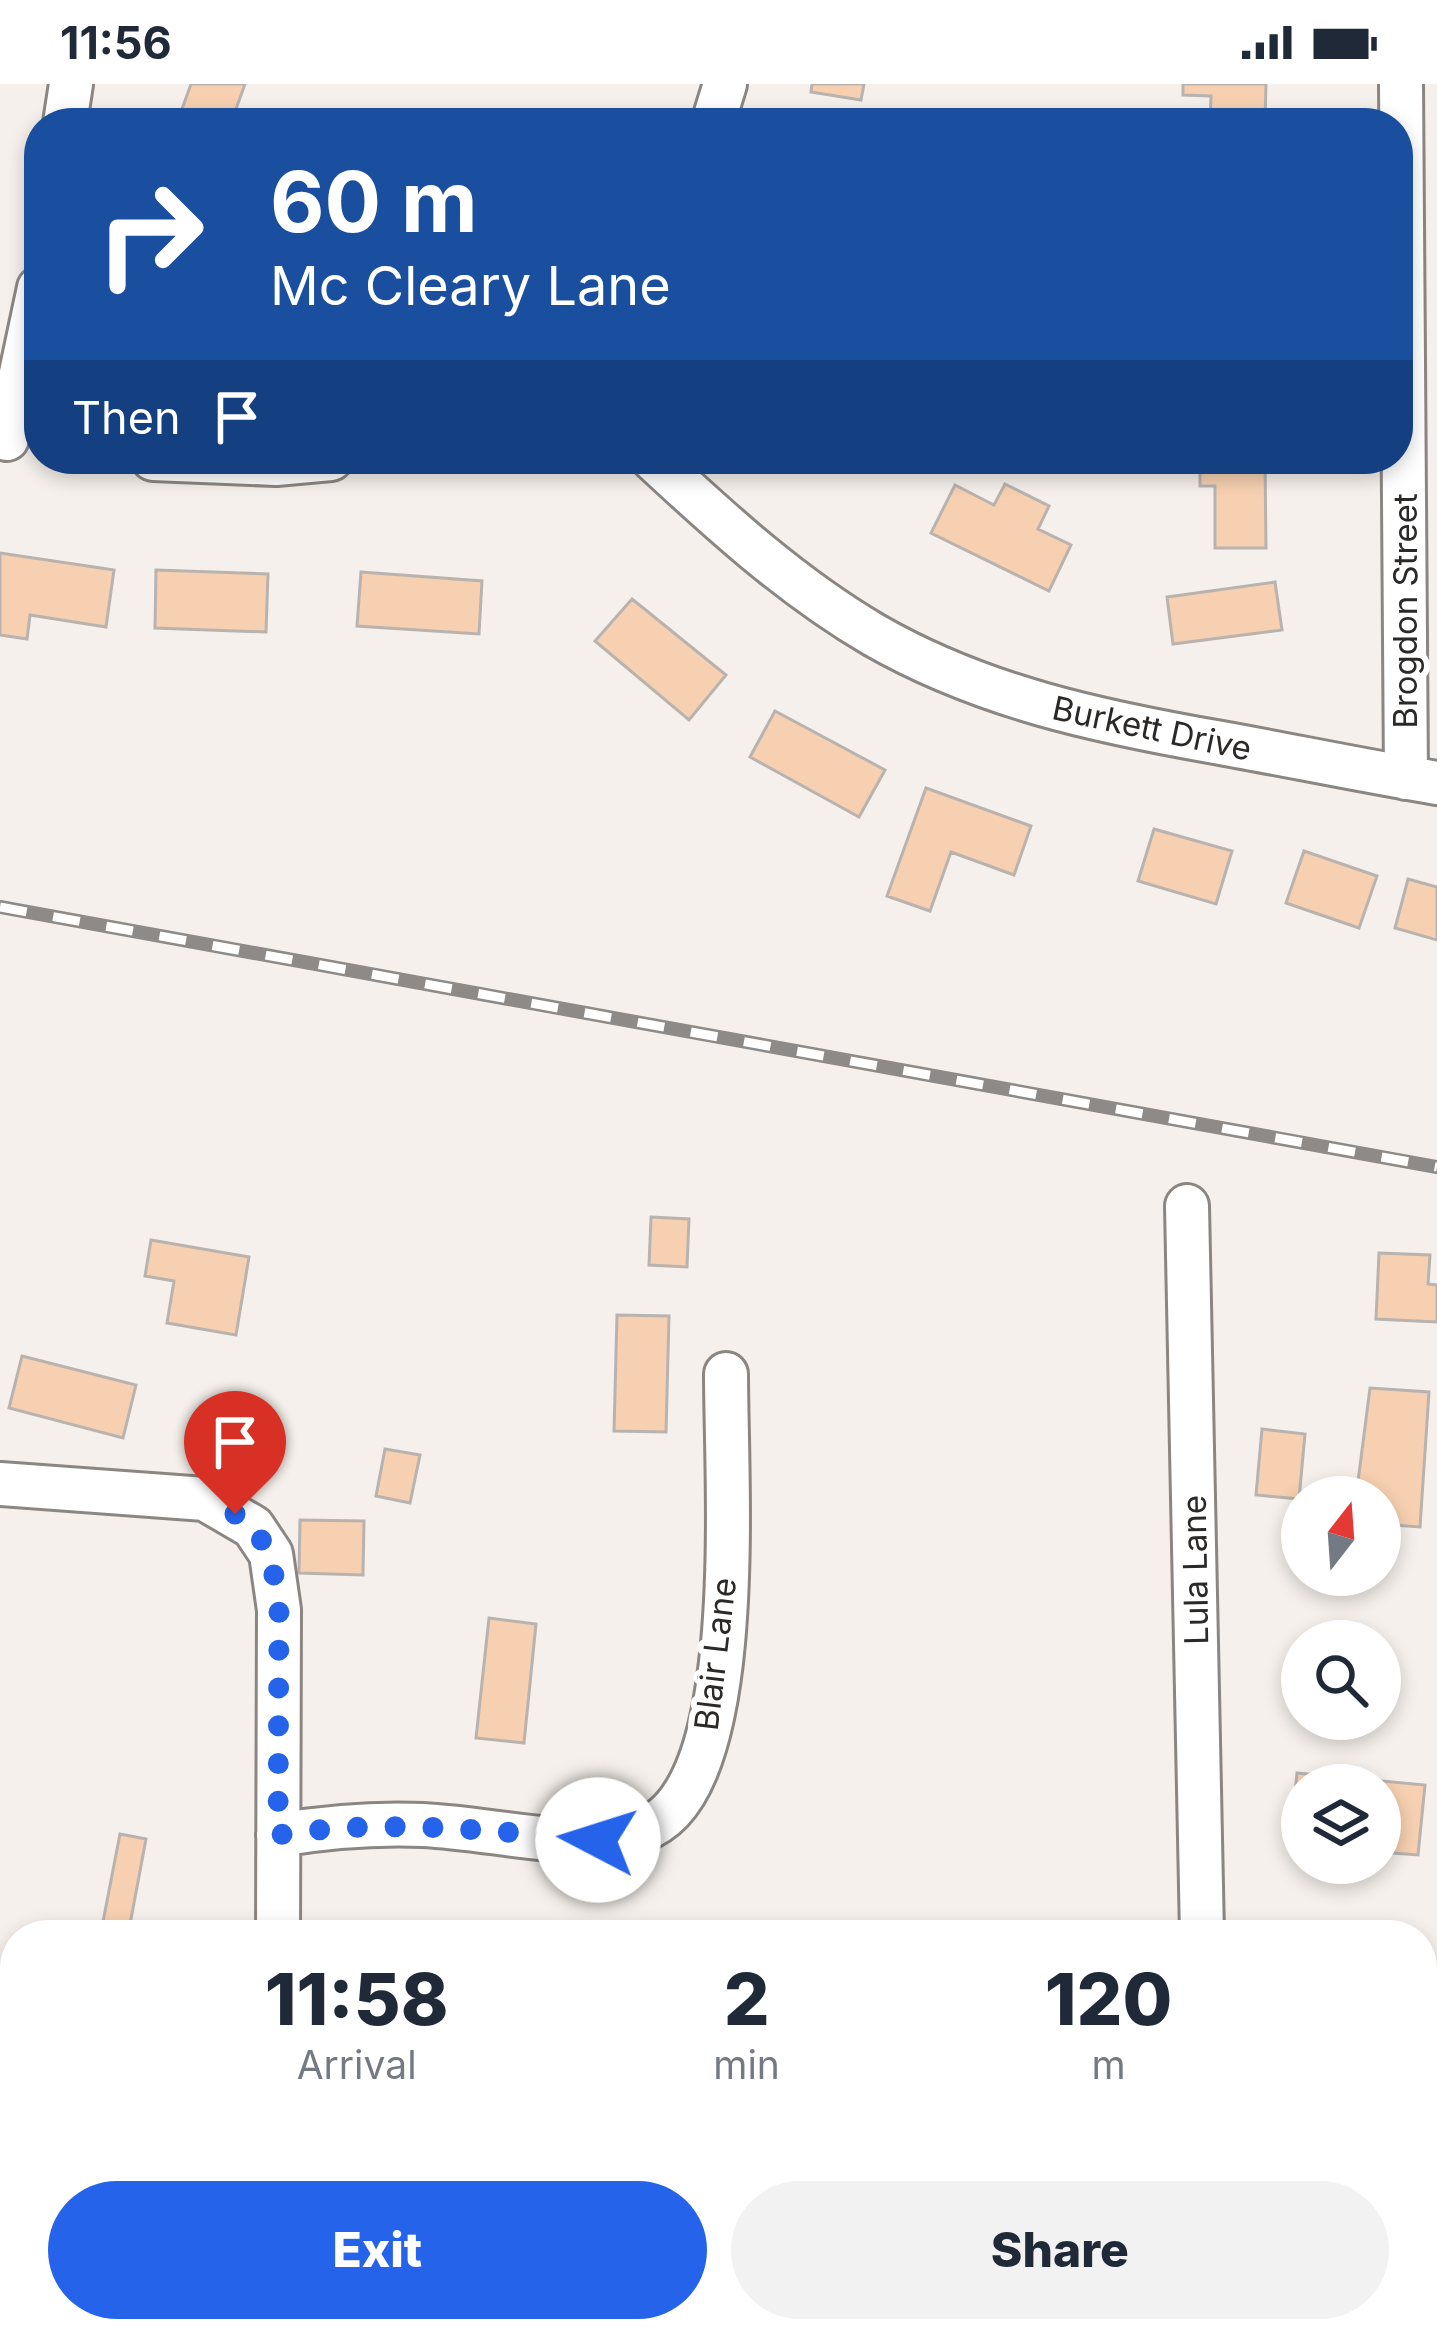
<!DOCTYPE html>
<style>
body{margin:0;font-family:Inter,sans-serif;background:#f2f2f3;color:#1f2937;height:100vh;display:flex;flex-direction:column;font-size:45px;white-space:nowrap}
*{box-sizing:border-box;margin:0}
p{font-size:39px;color:#747a83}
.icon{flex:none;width:66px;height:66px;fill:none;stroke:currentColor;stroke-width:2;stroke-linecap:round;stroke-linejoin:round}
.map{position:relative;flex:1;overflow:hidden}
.sheet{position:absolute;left:0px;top:1836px;width:1437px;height:423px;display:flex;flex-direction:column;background:#fff;border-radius:48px 48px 0 0;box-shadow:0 6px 18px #0003}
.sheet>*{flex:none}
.guide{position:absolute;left:24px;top:24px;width:1389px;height:366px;border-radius:48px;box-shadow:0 6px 18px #0003;background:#1a4fa0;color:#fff;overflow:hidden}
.needle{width:78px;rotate:17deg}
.fabs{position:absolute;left:1281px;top:1392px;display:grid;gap:24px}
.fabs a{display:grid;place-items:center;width:120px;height:120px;border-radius:50%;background:#fff;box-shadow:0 6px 18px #0003;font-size:60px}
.pin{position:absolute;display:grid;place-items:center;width:102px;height:102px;color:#fff;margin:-123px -51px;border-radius:50% 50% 50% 0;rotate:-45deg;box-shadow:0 0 12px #0007}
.pin .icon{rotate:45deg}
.me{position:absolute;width:132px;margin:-66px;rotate:275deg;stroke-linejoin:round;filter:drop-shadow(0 0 9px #0008)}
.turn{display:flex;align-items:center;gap:42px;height:252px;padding:0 48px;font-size:54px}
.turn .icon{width:156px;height:156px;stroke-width:2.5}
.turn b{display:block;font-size:84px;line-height:102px}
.then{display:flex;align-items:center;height:114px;padding:0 48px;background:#0003;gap:24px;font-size:45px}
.eta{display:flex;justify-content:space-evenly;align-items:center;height:204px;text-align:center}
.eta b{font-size:72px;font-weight:800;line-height:84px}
.action{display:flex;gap:24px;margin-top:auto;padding:24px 48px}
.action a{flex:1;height:138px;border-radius:72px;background:#2563eb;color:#fff;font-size:48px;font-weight:800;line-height:138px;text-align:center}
.action a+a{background:#f2f2f3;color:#1f2937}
.status{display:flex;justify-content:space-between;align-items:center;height:84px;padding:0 60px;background:#fff;direction:ltr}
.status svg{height:33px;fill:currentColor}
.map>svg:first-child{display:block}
.building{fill:#f6d0b0;stroke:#b9b3af;stroke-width:3}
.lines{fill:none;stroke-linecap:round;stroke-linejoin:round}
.minor-casing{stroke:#8b8682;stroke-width:48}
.minor{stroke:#fff;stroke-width:42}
.rail-casing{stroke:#8e8a87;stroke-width:14}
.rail{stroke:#fff;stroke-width:9;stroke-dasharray:27;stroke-linecap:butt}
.route{stroke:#2563eb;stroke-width:21;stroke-dasharray:0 37.8}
.labels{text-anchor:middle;stroke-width:12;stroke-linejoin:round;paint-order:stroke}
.street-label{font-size:33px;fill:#2b2927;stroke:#fff}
</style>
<div class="status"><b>11:56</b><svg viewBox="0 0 49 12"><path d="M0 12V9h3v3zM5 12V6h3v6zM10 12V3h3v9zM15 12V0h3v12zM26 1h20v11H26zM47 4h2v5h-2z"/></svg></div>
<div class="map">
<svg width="1437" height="2257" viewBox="0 0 1437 2257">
<rect width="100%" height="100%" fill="#f5f0eb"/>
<path class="building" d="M 191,0 L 245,0 L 231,39 L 177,39 Z
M 812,0 L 864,0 L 861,16 L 811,8 Z
M 1183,0 L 1266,0 L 1265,39 L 1210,39 L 1211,12 L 1183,11 Z
M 1200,375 L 1265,375 L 1266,464 L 1215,464 L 1215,402 L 1200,402 Z
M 1005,400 L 1049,422 L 1038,445 L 1071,461 L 1049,507 L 931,449 L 955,401 L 994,421 Z
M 0,469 L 114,486 L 106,543 L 30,531 L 27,555 L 0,551 Z
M 156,486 L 268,490 L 266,548 L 155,544 Z
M 361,488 L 482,497 L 479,550 L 357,542 Z
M 1275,498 L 1282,546 L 1173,560 L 1167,513 Z
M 632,515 L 726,591 L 689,636 L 595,557 Z
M 775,627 L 885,686 L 859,733 L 750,673 Z
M 926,704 L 1031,742 L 1014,791 L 951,768 L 930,827 L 887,812 Z
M 1154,745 L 1232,767 L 1216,820 L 1138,797 Z
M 1304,767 L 1377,792 L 1359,844 L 1286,819 Z
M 1408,795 L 1437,803 L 1437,856 L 1395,844 Z
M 651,1133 L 689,1135 L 687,1183 L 649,1181 Z
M 151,1156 L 249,1173 L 236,1251 L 167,1239 L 174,1197 L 145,1192 Z
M 1379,1169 L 1430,1171 L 1428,1200 L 1437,1201 L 1437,1238 L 1376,1235 Z
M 617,1231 L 669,1232 L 666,1348 L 614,1347 Z
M 22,1272 L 136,1301 L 123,1354 L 9,1324 Z
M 1370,1304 L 1429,1308 L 1420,1443 L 1380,1440 L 1380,1413 L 1356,1413 Z
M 1262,1345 L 1305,1350 L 1299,1415 L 1256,1411 Z
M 385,1365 L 420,1371 L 410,1419 L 376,1412 Z
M 300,1436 L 364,1437 L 363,1491 L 299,1489 Z
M 489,1534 L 536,1540 L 524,1659 L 476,1654 Z
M 1297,1689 L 1425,1701 L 1418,1771 L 1380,1768 L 1380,1701 L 1302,1701 L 1302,1760 L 1290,1759 Z
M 120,1750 L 146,1755 L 128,1851 L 101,1848 Z
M 1349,2244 L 1406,2244 L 1406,2257 L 1349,2257 Z"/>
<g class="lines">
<g class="minor-casing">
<path id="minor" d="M 1401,0 L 1406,694
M 65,39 L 71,0
M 713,39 L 725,0
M 7,355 L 39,204
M 153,375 L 276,380 L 331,375
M 653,375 C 722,439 792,503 874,551 C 982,613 1100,638 1221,659 C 1293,672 1365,687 1437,699
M 1187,1122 L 1202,1851
M 0,1400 L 205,1415 L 253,1443 L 271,1470 L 279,1526 L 278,1851
M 278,1751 C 326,1743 374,1739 423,1741 C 483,1744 546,1760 605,1756 C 628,1754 655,1744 671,1727 C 744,1651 726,1394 726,1290
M 0,2096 L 15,2099
M 1210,2244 L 1210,2257
M 287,2257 L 287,2244"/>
</g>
<use href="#minor" class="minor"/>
<g class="rail-casing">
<path id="rail" d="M 0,823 L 1437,1083"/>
</g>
<use href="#rail" class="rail"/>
</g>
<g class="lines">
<path class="route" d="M 235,1430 L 253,1443 L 271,1471 L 279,1526 L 278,1751 C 385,1734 491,1747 598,1756"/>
</g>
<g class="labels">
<g class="street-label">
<text transform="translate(1405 527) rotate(-90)" y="12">Brogdon Street</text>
<text transform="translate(1152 644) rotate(12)" y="12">Burkett Drive</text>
<text transform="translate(1195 1486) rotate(-91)" y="12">Lula Lane</text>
<text transform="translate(715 1570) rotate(-83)" y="12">Blair Lane</text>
</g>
</g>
</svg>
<div class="fabs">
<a><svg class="needle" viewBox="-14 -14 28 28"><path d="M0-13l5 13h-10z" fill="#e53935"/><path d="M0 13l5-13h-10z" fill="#747a83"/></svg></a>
<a><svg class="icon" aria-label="search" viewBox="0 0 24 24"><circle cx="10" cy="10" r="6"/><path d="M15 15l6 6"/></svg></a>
<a><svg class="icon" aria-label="layers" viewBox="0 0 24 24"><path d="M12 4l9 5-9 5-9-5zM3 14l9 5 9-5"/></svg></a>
</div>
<div class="pin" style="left:235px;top:1430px;background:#d93025"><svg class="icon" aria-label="arrive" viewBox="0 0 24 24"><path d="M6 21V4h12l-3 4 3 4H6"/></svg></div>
<svg class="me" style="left:598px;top:1756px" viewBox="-20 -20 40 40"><circle r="19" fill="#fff"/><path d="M0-13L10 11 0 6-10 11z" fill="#2563eb"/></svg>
<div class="guide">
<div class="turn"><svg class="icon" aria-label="right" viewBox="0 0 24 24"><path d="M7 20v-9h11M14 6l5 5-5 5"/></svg><div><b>60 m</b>Mc Cleary Lane</div></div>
<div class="then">Then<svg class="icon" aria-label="arrive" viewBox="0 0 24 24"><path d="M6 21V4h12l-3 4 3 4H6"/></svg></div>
</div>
<section class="sheet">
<div class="eta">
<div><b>11:58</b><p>Arrival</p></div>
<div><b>2</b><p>min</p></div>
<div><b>120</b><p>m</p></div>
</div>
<div class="action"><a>Exit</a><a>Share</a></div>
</section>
</div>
